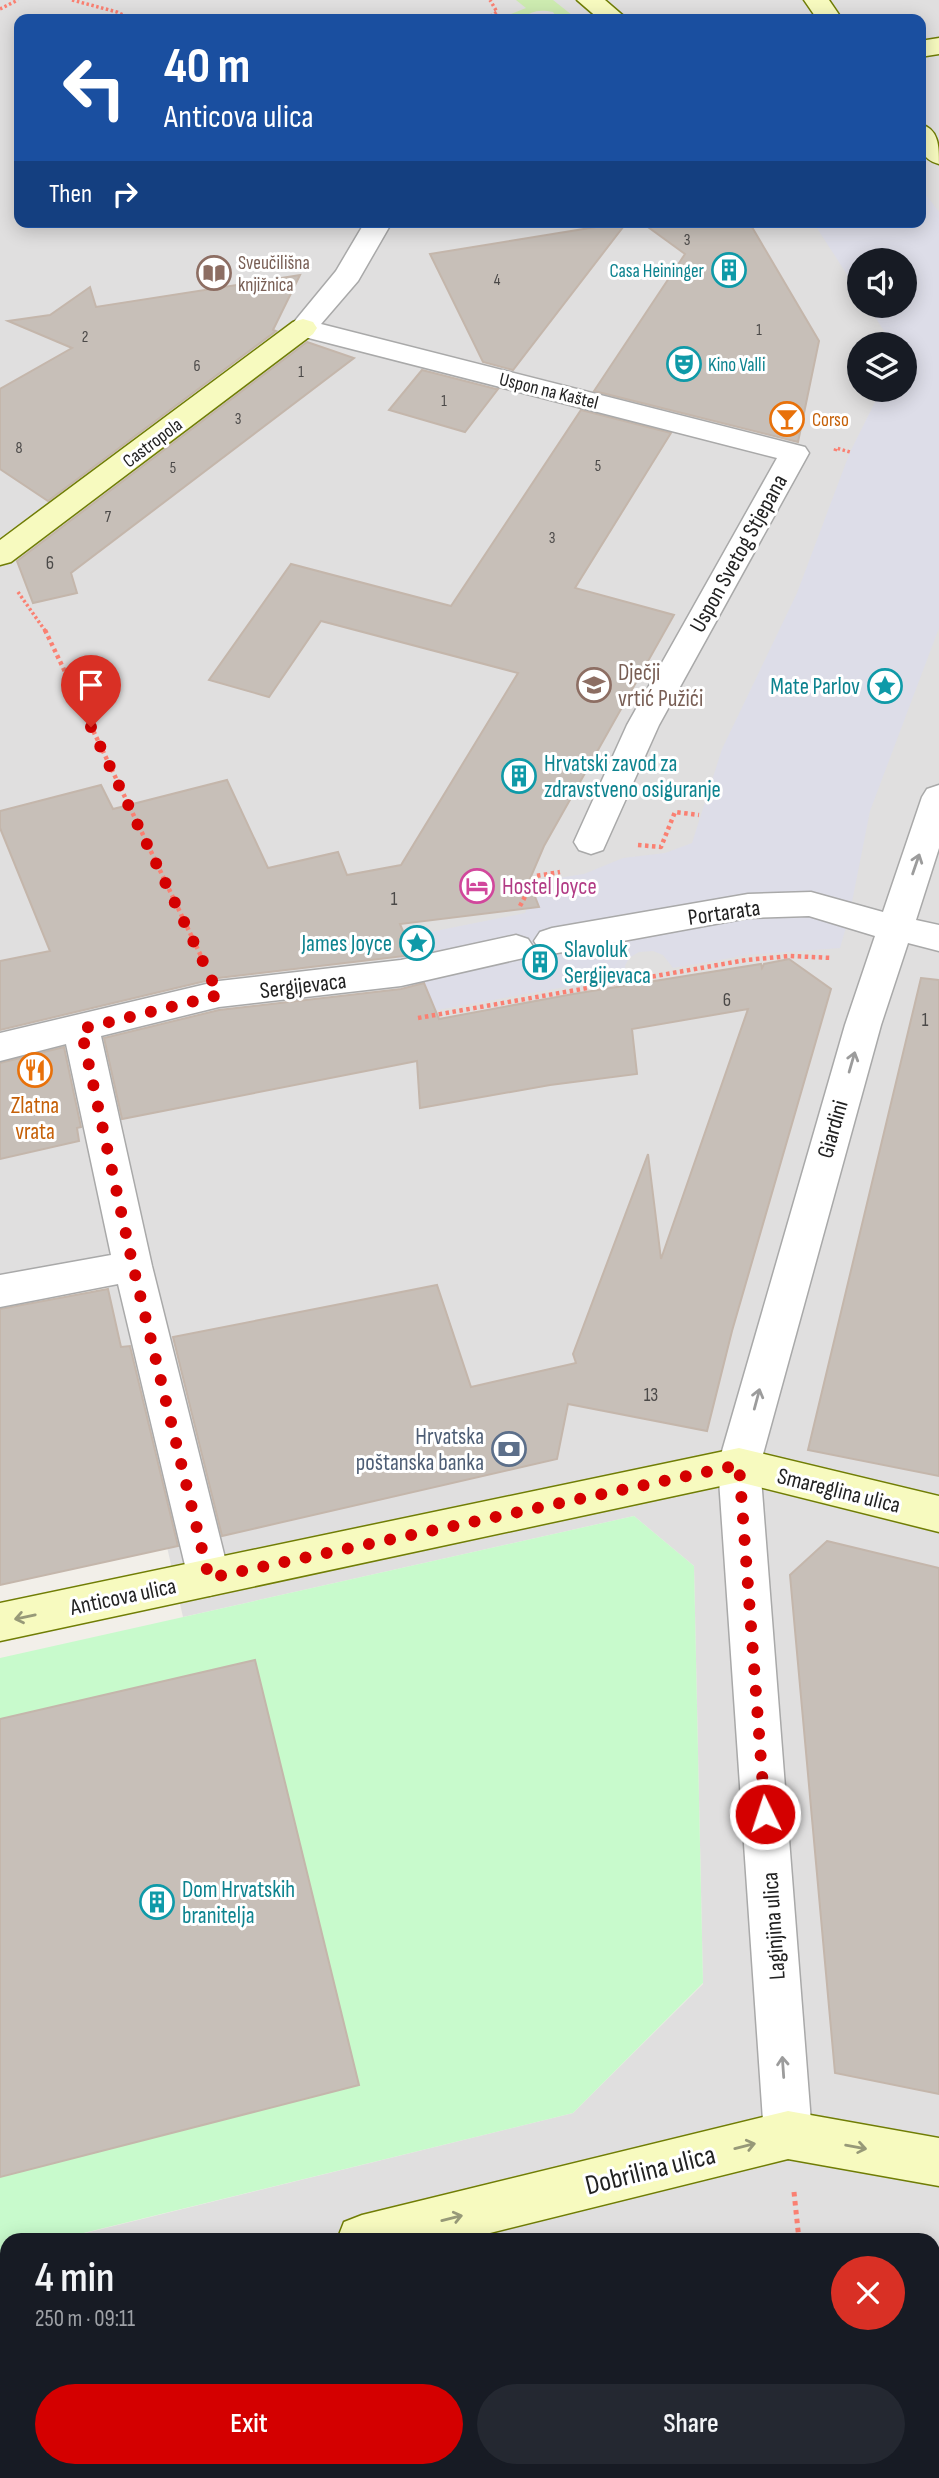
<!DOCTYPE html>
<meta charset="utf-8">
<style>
body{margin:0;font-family:"Sofia Sans Condensed",sans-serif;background:#242831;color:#f1f3f6;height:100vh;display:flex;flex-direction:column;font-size:26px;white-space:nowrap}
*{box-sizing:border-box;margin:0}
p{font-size:23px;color:#9ea1a6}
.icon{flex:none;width:38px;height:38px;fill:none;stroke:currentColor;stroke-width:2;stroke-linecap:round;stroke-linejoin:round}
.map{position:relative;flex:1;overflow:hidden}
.sheet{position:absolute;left:0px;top:2233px;width:940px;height:245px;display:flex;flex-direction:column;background:#171b24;border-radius:21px 21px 0 0;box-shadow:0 4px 18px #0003}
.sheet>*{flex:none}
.top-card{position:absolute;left:14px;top:14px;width:912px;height:214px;border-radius:14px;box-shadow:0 4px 18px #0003;background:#1a4fa0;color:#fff;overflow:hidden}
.tools{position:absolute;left:847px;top:248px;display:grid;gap:14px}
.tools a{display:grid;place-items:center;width:70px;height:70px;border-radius:50%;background:#171b24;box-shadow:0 4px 18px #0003;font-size:35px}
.pin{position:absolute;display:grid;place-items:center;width:60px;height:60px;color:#fff;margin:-72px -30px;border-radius:50% 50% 50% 0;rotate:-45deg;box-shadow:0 0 7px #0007}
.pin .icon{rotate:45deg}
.me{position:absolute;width:77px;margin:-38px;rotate:356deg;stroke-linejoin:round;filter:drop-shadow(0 0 5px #0008)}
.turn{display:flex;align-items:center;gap:24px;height:147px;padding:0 35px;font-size:32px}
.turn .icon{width:91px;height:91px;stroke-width:2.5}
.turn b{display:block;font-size:49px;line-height:60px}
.then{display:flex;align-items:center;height:66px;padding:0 35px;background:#0003;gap:14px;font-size:26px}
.round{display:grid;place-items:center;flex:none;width:74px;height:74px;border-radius:37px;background:#242831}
.summary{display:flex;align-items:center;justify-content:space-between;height:119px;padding:0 35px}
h1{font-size:42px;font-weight:600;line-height:52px}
.primary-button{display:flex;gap:14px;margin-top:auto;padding:14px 35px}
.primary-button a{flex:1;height:80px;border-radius:42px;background:#d40000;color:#fff;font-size:28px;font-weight:600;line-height:80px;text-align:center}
.primary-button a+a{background:#242831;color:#f1f3f6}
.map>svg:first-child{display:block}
.residential{fill:#e0dfdf;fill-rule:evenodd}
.grass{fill:#cdebb0}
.park{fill:#c8facc}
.plaza{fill:#dddde8}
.building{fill:#c7bfb8;stroke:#c4b6ab;stroke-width:2}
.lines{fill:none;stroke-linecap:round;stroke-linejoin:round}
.street-casing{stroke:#a9a9a9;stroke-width:3}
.secondary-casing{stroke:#707d05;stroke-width:3}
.path-far2{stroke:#fa8072;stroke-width:3.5;stroke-dasharray:2.5 2.5;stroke-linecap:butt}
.path-far1{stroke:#fa8072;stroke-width:4.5;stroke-dasharray:3.5 3.5;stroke-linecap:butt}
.path{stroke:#fa8072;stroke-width:5;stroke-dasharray:4.5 4.5;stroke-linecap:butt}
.street{fill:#fff;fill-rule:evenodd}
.secondary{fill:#f7fabf;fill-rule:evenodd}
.oneway{stroke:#9c9c9c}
.oneway2{stroke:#979978}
.route{stroke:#d40000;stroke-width:12;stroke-dasharray:0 21.6}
.labels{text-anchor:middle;stroke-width:6;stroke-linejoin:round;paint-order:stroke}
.far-number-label{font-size:16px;fill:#4b4948}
.far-education-label{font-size:19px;fill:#785e54;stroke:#fff;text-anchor:start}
.far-culture-label{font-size:19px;fill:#0d838f;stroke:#fff;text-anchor:end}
.far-street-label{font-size:19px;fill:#222;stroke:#fff}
.far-food-label{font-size:19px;fill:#c56008;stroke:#fff;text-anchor:start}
.number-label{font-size:19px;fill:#4b4948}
.street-label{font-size:23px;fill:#222;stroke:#fff}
.education-label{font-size:23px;fill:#785e54;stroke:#fff;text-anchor:start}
.culture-label{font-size:23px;fill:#0d838f;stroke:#fff;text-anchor:start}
.hotel-label{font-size:23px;fill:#b23c85;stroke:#fff;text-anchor:start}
.food-label{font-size:23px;fill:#c56008;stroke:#fff}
.service-label{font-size:23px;fill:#4e5e75;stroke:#fff;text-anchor:end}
.near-street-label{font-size:28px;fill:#222;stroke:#fff}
</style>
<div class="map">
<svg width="939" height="2478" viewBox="0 0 939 2478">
<rect width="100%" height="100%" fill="#f2efe9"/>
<path class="residential" d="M 0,0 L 939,0 L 939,2478 L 110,2478 L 109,2471 L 933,2471 L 933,2240 L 65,2240 L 65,2238 L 573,2113 L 703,1984 L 694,1566 L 634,1516 L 183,1617 L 106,1280 L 0,1301 ZM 19,19 L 920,19 L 920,222 L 19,222 ZM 859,261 L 905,261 L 905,306 L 859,306 ZM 859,345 L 905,345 L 905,390 L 859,390 Z"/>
<path class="grass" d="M 516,0 L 553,0 L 577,19 L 558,19 L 553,12 C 539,9 531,11 522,19 L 511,14 L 526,8 Z"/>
<path class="park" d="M 634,1516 L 694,1566 L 703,1983 L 573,2113 L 55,2240 L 7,2240 L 7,2252 L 0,2253 L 0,1658 Z"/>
<path class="plaza" d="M 921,188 L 939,212 L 939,628 L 870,811 L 849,917 L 840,948 L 748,955 L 673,968 L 663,955 L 653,951 L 639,952 L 629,958 L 625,966 L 627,976 L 415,1014 L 396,955 L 424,950 L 420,934 L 525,913 L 538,881 L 584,874 L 623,858 L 665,853 L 692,843 L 722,749 L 797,593 L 850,452 L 881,390 L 905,390 L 905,345 L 893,345 L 868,306 L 905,306 L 905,261 L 859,261 L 859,293 L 813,222 L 920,222 Z"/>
<path class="building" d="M 627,222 L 513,370 L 483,362 L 430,254 Z
M 641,222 L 749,222 L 819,341 L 798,442 L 594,391 L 685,254 Z
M 300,275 L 273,330 L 276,331 L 48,501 L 0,469 L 0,389 L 72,348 L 8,321 L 50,315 L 90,287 L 96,307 Z
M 307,342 L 354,358 L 71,573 L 77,593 L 33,603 L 17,561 Z
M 422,370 L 496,389 L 498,389 L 465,432 L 389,410 Z
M 581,410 L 671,433 L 575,588 L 674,615 L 544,846 L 529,881 L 539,907 L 400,924 L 413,955 L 218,978 L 0,1030 L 0,961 L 50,951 L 0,828 L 0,811 L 101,785 L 113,809 L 227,780 L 268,868 L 338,852 L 347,875 L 401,865 L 518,673 L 321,621 L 269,697 L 209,680 L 291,564 L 451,606 Z
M 789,959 L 831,989 L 732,1331 L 707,1431 L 568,1404 L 557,1459 L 222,1536 L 173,1337 L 437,1285 L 471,1387 L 576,1363 L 573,1354 L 648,1154 L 661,1259 L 748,1009 L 632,1029 L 637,1074 L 550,1085 L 420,1108 L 417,1061 L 122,1119 L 104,1038 L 219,1010 L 401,989 L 424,983 L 439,1019 L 573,994 L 761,964 L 762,968 L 764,964 Z
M 921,978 L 939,980 L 939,1476 L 808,1450 Z
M 64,1047 L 81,1127 L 77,1128 L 79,1141 L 0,1159 L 0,1063 Z
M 108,1289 L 121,1347 L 130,1346 L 178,1546 L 0,1585 L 0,1309 Z
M 827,1541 L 939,1568 L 939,2094 L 835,2073 L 790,1575 Z
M 255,1660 L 359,2085 L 0,2177 L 0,1719 Z"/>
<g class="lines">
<g class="street-casing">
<path id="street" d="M 365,222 L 392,222 L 358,281 L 321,324 L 805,447 L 809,453 L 659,725 L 603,850 L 591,854 L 579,850 L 574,842 L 627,725 L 777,458 L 293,334 L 289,328 L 336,271 Z
M 939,785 L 939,848 L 916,920 L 939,925 L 939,951 L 908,943 L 881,1025 L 760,1465 L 812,2135 L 805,2152 L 788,2159 L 771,2152 L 764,2135 L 718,1465 L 845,1025 L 875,936 L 809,916 L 748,918 L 552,954 L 540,950 L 534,941 L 540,932 L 552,928 L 748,894 L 811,892 L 883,912 L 922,797 L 927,789 Z
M 516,935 L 528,939 L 534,948 L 528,957 L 401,986 L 219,1007 L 101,1036 L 152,1266 L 230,1578 L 224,1591 L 209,1596 L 194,1591 L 188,1578 L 118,1284 L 0,1307 L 0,1275 L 111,1255 L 66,1044 L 0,1061 L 0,1033 L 219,981 L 401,960 Z"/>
</g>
<g class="secondary-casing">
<path id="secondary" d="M 577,0 L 605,0 L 627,19 L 599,19 Z
M 804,0 L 829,0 L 842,19 L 817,19 Z
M 939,38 L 939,54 L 920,57 L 920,41 Z
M 920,124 C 939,129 939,146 939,164 C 918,159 920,142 920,124 Z
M 303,319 L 313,322 L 317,328 L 313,334 L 11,562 L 0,565 L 0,540 L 293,322 Z
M 739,1448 L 939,1496 L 939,1532 L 739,1482 L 0,1641 L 0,1603 Z
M 788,2111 L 939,2138 L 939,2186 L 788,2159 L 462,2240 L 337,2240 L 344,2222 L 362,2215 Z
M 7,2302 L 7,2352 L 0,2354 L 0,2304 Z"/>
</g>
<path class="path-far2" d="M 72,0 L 117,12 L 131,19
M 0,9 L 18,0
M 486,19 L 497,12 L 490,0
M 835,451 L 836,448 L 850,452
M 18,592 L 46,632"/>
<path class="path-far1" d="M 45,630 L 201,956
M 638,845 L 661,847 L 675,812 L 699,815
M 520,906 L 536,876 L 560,872
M 418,1018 L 746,960 L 790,956 L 832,958"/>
<path class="path" d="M 794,2192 L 799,2240
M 822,2471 L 823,2478"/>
<use href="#street" class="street"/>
<use href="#secondary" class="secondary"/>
</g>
<defs><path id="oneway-shaft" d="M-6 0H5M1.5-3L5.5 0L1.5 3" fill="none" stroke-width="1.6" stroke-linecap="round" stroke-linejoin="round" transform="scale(1.75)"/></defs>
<g class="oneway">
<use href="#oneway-shaft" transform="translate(916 864) rotate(-71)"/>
<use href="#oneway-shaft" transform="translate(852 1062) rotate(-74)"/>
<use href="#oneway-shaft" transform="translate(757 1399) rotate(-75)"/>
<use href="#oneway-shaft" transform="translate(783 2067) rotate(-94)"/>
</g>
<g class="oneway2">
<use href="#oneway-shaft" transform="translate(25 1617) rotate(168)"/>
<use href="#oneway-shaft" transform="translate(745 2146) rotate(-14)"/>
<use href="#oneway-shaft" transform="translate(856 2147) rotate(10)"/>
<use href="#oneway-shaft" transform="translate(452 2218) rotate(-14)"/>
</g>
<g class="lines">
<path class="route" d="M 91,727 L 219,995 L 81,1029 L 133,1266 L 209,1578 L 739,1465 L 765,1814"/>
</g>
<defs>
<g id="building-ring" transform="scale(1.75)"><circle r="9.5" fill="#fff" stroke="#0f9aa8" stroke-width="1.5"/><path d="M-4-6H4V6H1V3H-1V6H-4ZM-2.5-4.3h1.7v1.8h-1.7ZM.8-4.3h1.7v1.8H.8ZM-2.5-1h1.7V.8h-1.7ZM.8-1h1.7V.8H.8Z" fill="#0f9aa8"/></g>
<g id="library-ring" transform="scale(1.75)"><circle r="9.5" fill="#fff" stroke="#8d6e63" stroke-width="1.5"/><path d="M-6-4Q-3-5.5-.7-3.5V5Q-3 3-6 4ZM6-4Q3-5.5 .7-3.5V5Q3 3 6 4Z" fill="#8d6e63"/></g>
<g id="theatre-ring" transform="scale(1.75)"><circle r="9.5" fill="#fff" stroke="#0f9aa8" stroke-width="1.5"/><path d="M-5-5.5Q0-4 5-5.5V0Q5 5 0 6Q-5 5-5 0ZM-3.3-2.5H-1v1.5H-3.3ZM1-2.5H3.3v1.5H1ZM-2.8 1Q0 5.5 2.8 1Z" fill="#0f9aa8"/></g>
<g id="bar-ring" transform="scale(1.75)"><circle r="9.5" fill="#fff" stroke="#e8710a" stroke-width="1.5"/><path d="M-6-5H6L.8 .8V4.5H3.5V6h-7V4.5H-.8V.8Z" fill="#e8710a"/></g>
<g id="school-ring" transform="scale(1.75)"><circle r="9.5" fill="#fff" stroke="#8d6e63" stroke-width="1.5"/><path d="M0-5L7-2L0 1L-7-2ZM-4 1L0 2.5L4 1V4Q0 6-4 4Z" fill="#8d6e63"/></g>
<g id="sight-ring" transform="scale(1.75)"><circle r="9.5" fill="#fff" stroke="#0f9aa8" stroke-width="1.5"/><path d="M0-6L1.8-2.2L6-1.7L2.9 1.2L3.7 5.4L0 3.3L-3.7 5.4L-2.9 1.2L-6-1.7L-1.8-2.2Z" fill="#0f9aa8"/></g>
<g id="hotel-ring" transform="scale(1.75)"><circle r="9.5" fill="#fff" stroke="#d1479c" stroke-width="1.5"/><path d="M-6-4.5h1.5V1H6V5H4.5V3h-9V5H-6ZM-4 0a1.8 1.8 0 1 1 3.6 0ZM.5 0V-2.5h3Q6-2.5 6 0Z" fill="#d1479c"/></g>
<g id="restaurant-ring" transform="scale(1.75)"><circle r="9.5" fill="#fff" stroke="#e8710a" stroke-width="1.5"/><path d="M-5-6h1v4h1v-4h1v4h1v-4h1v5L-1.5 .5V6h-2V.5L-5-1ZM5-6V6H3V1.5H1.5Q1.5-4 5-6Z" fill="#e8710a"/></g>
<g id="bank-ring" transform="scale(1.75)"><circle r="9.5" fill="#fff" stroke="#5c6f8a" stroke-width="1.5"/><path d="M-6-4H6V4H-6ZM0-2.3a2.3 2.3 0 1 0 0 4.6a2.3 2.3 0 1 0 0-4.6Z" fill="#5c6f8a"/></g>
</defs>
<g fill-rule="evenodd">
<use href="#building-ring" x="729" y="270"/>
<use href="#library-ring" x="214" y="273"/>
<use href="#theatre-ring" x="684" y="364"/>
<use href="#bar-ring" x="787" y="419"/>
<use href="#school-ring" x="594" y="685"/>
<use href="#sight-ring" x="885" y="686"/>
<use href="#building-ring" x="519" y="776"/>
<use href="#hotel-ring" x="477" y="886"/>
<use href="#sight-ring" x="417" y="943"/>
<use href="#building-ring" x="540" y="962"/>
<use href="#restaurant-ring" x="35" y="1070"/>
<use href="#bank-ring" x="509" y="1449"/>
<use href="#building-ring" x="157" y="1902"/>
</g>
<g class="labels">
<g class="far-number-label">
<text x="687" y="245">3</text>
<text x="497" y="285">4</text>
<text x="759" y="335">1</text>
<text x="85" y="342">2</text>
<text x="197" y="371">6</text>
<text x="301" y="377">1</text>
<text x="444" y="406">1</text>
<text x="238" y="424">3</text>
<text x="19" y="453">8</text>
<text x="598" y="471">5</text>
<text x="173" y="473">5</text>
<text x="108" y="522">7</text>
<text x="552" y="543">3</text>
</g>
<g class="far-education-label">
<text x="238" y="269">Sveučilišna<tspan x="238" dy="22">knjižnica</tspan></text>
</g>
<g class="far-culture-label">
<text x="704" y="277">Casa Heininger</text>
<text x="708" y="371" text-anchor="start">Kino Valli</text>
</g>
<g class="far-street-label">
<text transform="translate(549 390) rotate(14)" y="7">Uspon na Kaštel</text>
<text transform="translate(152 442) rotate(-37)" y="7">Castropola</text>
</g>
<g class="far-food-label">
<text x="812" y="426">Corso</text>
</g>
<g class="number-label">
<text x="50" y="569">6</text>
<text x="394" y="905">1</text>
<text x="727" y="1006">6</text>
<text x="925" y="1026">1</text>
<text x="651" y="1401">13</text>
</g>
<g class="street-label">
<text transform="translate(738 553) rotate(-61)" y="8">Uspon Svetog Stjepana</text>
<text transform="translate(724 912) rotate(-8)" y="8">Portarata</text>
<text transform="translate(303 985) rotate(-7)" y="8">Sergijevaca</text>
<text transform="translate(832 1129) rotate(-74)" y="8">Giardini</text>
<text transform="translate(839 1490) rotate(14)" y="8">Smareglina ulica</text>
<text transform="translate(123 1596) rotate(-12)" y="8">Anticova ulica</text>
<text transform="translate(773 1926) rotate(-94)" y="8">Laginjina ulica</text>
</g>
<g class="education-label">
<text x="618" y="680">Dječji<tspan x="618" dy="26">vrtić Pužići</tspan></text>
</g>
<g class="culture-label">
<text x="860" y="694" text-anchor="end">Mate Parlov</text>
<text x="544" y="771">Hrvatski zavod za<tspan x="544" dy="26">zdravstveno osiguranje</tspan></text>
<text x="392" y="951" text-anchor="end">James Joyce</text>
<text x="564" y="957">Slavoluk<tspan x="564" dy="26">Sergijevaca</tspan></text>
<text x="182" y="1897">Dom Hrvatskih<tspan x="182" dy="26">branitelja</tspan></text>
</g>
<g class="hotel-label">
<text x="502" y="894">Hostel Joyce</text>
</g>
<g class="food-label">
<text x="35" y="1113">Zlatna<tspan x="35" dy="26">vrata</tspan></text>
</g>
<g class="service-label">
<text x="484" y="1444">Hrvatska<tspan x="484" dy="26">poštanska banka</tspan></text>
</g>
<g class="near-street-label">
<text transform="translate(650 2169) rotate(-14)" y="10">Dobrilina ulica</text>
</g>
</g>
</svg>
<div class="tools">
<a><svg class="icon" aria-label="sound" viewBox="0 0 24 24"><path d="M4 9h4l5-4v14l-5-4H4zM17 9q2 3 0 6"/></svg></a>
<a><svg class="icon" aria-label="layers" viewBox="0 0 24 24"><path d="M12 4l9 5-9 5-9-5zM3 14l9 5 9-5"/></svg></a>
</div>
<div class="pin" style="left:91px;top:727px;background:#d93025"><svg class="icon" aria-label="arrive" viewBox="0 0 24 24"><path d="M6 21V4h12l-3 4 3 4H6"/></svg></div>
<svg class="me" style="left:765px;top:1814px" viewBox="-20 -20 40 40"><circle r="17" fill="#d40000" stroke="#fff" stroke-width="3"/><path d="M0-11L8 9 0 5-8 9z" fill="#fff"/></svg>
<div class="top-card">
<div class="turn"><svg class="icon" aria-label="left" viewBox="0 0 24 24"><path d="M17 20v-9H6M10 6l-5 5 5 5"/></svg><div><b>40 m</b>Anticova ulica</div></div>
<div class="then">Then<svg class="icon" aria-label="right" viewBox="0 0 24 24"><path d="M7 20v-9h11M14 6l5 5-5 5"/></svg></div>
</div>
<section class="sheet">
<div class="summary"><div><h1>4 min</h1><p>250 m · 09:11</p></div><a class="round" style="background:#d93025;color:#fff"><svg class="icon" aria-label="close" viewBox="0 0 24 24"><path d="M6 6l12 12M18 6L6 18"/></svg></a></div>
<div class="primary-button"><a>Exit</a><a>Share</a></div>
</section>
</div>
